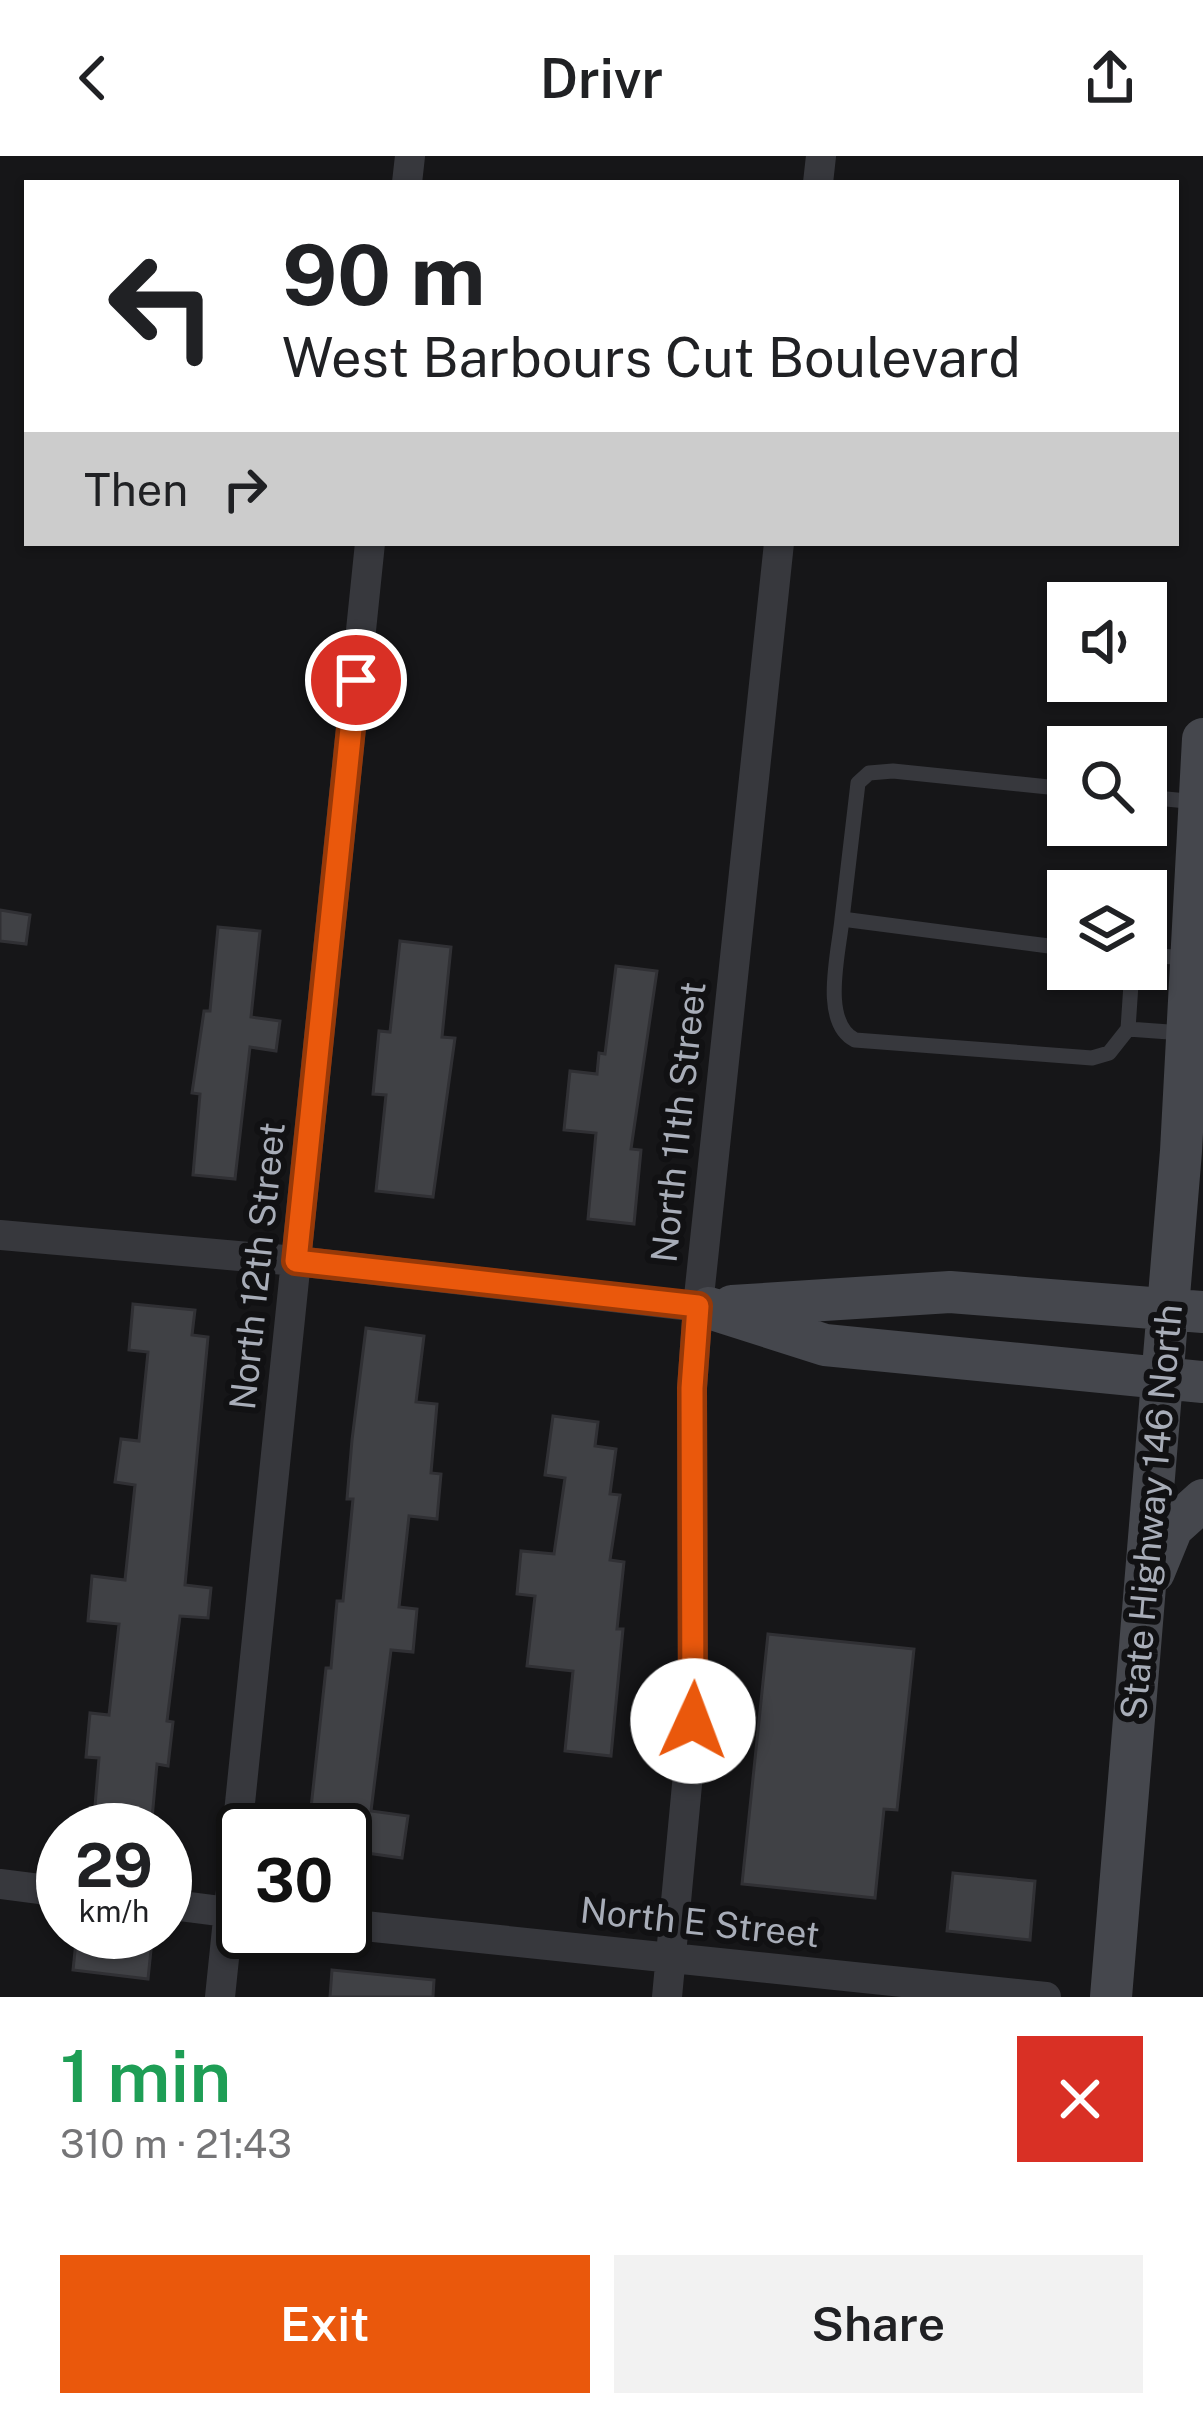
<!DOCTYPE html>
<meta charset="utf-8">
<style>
body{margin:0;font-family:"Public Sans",sans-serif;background:#f2f2f2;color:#202124;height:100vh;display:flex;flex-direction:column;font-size:45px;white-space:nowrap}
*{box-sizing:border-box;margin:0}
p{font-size:39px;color:#757577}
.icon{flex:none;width:66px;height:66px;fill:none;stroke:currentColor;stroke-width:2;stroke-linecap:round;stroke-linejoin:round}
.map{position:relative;height:1841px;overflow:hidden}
.sheet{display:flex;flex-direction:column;background:#fff;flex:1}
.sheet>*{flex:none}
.top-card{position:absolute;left:24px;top:24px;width:1155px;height:366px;border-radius:0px;box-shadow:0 3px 9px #0004;background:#fff;color:#202124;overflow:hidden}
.buttons{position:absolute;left:1047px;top:426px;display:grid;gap:24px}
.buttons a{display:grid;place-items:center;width:120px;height:120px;border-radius:0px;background:#fff;box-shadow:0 3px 9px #0004;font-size:60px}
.speed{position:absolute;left:36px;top:1647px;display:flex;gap:24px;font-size:60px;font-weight:700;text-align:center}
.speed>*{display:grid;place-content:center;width:156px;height:156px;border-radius:50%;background:#fff;box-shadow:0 3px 9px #0004;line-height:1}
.speed small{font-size:30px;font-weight:400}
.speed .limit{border:6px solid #111;border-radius:18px;background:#fff;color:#111}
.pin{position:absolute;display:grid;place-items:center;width:102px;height:102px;color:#fff;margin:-51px;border:6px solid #fff;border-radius:50%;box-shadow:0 3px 12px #0007}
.me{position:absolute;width:132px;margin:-66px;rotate:2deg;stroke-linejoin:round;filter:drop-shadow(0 0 9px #0008)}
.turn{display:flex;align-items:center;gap:42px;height:252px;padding:0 60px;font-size:54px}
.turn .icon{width:156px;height:156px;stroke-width:2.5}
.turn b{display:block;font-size:84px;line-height:102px}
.then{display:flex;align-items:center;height:114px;padding:0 60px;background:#0003;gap:24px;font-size:45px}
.round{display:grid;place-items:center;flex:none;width:126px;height:126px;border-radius:0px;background:#f2f2f2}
.overview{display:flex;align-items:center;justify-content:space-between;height:204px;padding:0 60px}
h1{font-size:72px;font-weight:600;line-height:90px;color:#1e9e55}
.button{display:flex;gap:24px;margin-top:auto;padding:24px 60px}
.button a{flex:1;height:138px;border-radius:0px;background:#ea580c;color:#fff;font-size:48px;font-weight:600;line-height:138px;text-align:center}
.button a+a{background:#f2f2f2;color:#202124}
header{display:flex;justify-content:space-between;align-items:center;height:156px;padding:0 60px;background:#fff;font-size:54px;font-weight:600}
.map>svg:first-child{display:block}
.building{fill:#404145;stroke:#303034;stroke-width:3}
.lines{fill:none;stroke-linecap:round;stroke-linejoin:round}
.lane{stroke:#37383d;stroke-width:15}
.street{stroke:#37383d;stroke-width:30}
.secondary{stroke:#45474d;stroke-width:42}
.route-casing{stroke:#983908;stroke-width:30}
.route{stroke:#ea580c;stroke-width:21}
.labels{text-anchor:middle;stroke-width:12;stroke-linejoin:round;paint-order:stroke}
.street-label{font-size:36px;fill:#a8adb8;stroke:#111113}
</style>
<header><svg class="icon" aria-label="back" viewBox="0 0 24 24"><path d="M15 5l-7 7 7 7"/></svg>Drivr<svg class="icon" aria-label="share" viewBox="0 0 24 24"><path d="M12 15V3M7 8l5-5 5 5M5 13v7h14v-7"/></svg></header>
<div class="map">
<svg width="1203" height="1841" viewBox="0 0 1203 1841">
<rect width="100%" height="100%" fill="#161618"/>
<path class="building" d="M 0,754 L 30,759 L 26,788 L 0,785 Z
M 218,771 L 260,775 L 251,861 L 280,865 L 276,895 L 250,891 L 235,1023 L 193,1019 L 200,938 L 192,937 L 204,855 L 210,855 Z
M 400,785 L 451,791 L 442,881 L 455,882 L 433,1041 L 376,1035 L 386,939 L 373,938 L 379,875 L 390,876 Z
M 616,810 L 657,815 L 631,993 L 641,994 L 634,1068 L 588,1063 L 596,977 L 564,974 L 570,915 L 597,918 L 599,897 L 605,898 Z
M 133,1148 L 195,1154 L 192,1179 L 208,1181 L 185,1429 L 211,1432 L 208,1462 L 180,1460 L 167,1565 L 173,1566 L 168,1610 L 157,1608 L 151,1674 L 93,1674 L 99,1602 L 86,1601 L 90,1557 L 109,1559 L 119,1468 L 88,1465 L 92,1420 L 125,1424 L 135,1329 L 115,1326 L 121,1283 L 139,1285 L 148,1196 L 129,1194 Z
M 366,1172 L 424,1180 L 416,1246 L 437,1248 L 431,1317 L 441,1318 L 437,1363 L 409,1360 L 399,1451 L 417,1453 L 413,1496 L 391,1494 L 371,1655 L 408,1660 L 402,1702 L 345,1694 L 345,1674 L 284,1674 L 287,1649 L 311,1652 L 326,1512 L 331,1512 L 337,1445 L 343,1445 L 353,1343 L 347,1343 L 352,1284 Z
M 553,1260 L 598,1266 L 595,1290 L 616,1293 L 610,1338 L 620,1339 L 610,1404 L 624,1406 L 617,1473 L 623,1473 L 611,1600 L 565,1595 L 573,1515 L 527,1510 L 535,1440 L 517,1438 L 521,1395 L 554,1398 L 565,1322 L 545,1319 Z
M 768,1478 L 914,1493 L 897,1654 L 884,1653 L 875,1742 L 742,1728 Z
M 953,1717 L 1035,1725 L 1030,1784 L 947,1775 Z
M 77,1776 L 152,1784 L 148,1823 L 73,1814 Z
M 332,1814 L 434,1824 L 433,1841 L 330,1841 Z"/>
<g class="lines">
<path class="lane" d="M 1146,641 L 1197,646
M 842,763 C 839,796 820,866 855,884 L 1092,902 L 1109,897 L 1128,873 L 1183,877
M 1049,790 L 842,763 L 858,627 L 869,617 L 893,615 L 1068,633
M 1146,799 L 1187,802
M 1128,873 L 1132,813"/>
<path class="street" d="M 407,27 L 410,0
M 818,27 L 821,0
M 0,1079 L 296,1105 L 709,1152
M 0,1728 L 63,1736
M 165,1748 L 243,1758
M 345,1768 L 1046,1841
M 220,1841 L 370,387
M 667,1841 L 693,1565 L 692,1232 L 698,1150 L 779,387"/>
<path class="secondary" d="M 732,1150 L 950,1136 L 1203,1156
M 709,1152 L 825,1189 L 1203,1226
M 1154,1416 L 1172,1372 L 1203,1344
M 1111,1841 L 1181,995 L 1203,583"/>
</g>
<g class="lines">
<g class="route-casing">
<path id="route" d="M 356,524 L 296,1105 L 698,1150 L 692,1232 L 693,1565"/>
</g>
<use href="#route" class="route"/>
</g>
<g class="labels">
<g class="street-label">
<text transform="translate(678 966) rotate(-84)" y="13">North 11th Street</text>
<text transform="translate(257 1110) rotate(-84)" y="13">North 12th Street</text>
<text transform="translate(1151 1356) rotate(-85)" y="13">State Highway 146 North</text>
<text transform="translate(700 1766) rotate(6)" y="13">North E Street</text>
</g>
</g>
</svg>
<div class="buttons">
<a><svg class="icon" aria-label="sound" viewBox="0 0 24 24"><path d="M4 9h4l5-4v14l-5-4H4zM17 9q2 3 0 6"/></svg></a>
<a><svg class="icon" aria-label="search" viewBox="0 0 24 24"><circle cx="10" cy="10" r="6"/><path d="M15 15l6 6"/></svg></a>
<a><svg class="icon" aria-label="layers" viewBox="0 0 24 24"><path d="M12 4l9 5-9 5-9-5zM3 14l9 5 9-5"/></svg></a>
</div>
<div class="speed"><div>29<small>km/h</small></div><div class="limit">30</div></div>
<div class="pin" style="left:356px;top:524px;background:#d93025"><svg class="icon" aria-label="arrive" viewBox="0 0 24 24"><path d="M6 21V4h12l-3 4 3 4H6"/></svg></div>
<svg class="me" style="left:693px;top:1565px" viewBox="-20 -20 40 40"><circle r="19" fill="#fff"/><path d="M0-13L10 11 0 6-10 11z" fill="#ea580c"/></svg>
<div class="top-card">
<div class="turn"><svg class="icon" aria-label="left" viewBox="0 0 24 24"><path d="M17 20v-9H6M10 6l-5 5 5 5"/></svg><div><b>90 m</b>West Barbours Cut Boulevard</div></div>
<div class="then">Then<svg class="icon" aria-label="right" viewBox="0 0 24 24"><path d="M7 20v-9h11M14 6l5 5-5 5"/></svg></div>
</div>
</div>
<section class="sheet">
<div class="overview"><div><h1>1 min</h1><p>310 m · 21:43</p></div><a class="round" style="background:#d93025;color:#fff"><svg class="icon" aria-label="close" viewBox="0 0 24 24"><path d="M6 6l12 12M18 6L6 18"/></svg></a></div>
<div class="button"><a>Exit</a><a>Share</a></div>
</section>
